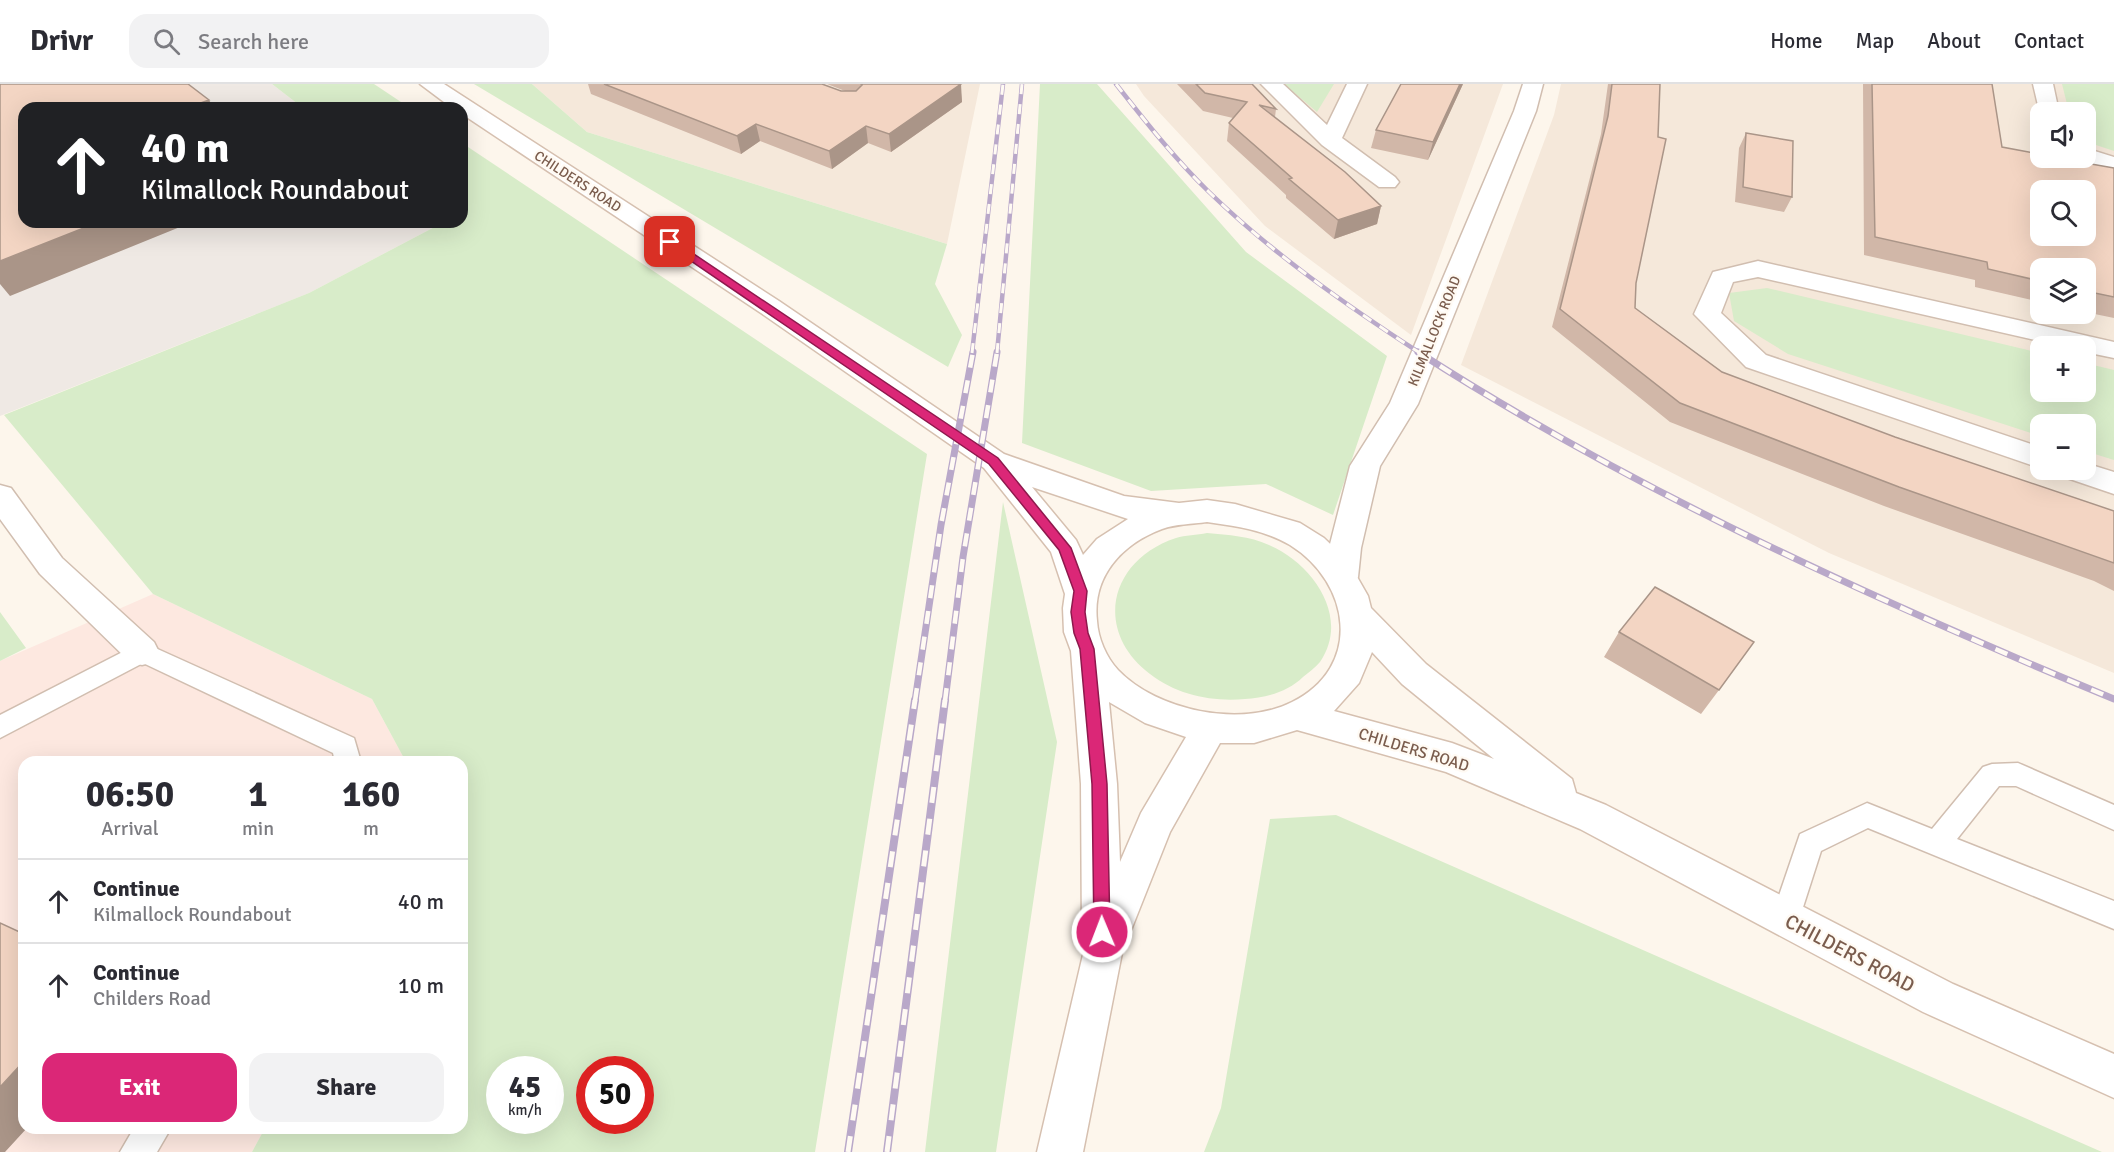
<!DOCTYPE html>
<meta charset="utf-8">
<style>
body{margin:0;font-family:Signika,sans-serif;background:#f2f2f3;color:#2b2b33;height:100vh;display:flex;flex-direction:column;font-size:22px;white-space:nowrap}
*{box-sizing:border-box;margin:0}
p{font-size:20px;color:#7c7c81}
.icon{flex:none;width:33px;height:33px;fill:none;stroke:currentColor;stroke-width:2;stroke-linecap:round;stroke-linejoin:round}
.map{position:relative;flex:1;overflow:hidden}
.drawer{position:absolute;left:18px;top:672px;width:450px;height:378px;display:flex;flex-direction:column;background:#fff;border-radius:18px;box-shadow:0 6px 24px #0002}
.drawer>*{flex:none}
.banner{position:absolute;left:18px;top:18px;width:450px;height:126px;border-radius:18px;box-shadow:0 6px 24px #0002;background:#202124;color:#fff;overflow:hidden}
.buttons{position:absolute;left:2030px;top:18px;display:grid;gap:12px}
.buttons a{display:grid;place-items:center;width:66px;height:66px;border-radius:12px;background:#fff;box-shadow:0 6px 24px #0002;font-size:30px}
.speed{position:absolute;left:486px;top:972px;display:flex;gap:12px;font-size:30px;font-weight:700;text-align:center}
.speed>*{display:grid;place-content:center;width:78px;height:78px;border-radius:50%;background:#fff;box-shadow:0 6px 24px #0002;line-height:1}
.speed small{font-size:15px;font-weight:400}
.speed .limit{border:9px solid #d22;background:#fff;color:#111}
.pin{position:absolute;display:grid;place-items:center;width:51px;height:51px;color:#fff;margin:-26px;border-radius:12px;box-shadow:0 3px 9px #0006}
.me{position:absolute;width:66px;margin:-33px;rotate:359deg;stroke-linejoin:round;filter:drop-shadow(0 0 4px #0008)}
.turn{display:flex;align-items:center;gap:21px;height:126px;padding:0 24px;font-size:27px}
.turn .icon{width:78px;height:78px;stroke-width:2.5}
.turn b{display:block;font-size:42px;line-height:51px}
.eta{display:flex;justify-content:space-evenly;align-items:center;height:102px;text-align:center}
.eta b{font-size:36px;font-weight:800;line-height:42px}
.cta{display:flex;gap:12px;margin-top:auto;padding:12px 24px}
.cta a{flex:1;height:69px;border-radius:18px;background:#db2777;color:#fff;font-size:24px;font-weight:800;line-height:69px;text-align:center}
.cta a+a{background:#f2f2f3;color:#2b2b33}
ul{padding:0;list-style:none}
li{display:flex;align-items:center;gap:18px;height:84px;padding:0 24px;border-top:2px solid #e1e1e2}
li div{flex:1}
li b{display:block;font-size:22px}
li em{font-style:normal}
header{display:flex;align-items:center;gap:36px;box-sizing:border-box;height:84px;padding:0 30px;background:#fff;border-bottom:2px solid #e1e1e2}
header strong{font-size:28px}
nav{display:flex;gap:33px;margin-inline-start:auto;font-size:21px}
.search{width:420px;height:54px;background:#f2f2f3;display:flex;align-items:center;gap:15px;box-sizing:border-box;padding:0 21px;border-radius:18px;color:#7c7c81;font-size:22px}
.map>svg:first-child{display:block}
.residential{fill:#f5e8da;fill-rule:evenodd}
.commercial{fill:#fde8e0}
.industrial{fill:#efe9e4}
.green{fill:#d8ecc9;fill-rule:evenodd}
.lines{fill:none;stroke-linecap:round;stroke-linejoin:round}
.service-casing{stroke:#d1beb0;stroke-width:3}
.minor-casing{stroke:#d1beb0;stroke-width:3}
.tertiary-casing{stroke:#d1beb0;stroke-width:3}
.secondary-casing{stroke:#d6c0b0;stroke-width:3}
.service{fill:#fff;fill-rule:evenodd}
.minor{fill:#fff;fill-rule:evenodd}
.tertiary{fill:#fff;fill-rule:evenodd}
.secondary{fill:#fff;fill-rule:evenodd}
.rail-far2-casing{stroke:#b9a8c9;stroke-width:4.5}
.rail-far1-casing{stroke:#b9a8c9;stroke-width:7}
.rail-casing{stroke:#b9a8c9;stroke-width:8}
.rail-far2{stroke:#fffaf3;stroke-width:3;stroke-dasharray:10;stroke-linecap:butt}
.rail-far1{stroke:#fffaf3;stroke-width:4.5;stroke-dasharray:13;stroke-linecap:butt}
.rail{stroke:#fffaf3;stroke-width:5;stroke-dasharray:16;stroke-linecap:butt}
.wall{fill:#d1b7a8}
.shaded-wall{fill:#aa9588}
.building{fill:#f3d5c3;stroke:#aa9588;stroke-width:1.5;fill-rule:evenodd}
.route{fill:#db2777;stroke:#8e194d;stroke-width:1.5}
.labels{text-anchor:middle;stroke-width:4.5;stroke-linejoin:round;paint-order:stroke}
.far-street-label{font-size:14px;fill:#7a5c4d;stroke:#fffaf3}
.street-label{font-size:16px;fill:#7a5c4d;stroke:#fffaf3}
.near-street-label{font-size:20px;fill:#7a5c4d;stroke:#fffaf3}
</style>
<header>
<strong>Drivr</strong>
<div class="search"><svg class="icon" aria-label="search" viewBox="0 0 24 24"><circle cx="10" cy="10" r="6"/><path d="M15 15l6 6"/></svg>Search here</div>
<nav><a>Home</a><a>Map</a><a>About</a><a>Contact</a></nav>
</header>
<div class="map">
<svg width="2114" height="1068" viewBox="0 0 2114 1068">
<rect width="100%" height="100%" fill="#fdf6ec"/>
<path class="residential" d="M 532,0 L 980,0 L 947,160 L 587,48 Z
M 1136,0 L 1503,0 L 1411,251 L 1265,142 L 1144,12 Z
M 1561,0 L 2114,0 L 2114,589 L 1829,469 L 1461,281 L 1554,31 ZM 2040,28 L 2085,28 L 2085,74 L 2040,74 ZM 2040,106 L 2085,106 L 2085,152 L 2040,152 ZM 2040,184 L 2085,184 L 2085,230 L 2040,230 ZM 2040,262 L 2085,262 L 2085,308 L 2040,308 ZM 2040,340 L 2085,340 L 2085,386 L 2040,386 Z"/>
<path class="commercial" d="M 153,510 L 372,615 L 406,678 L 24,678 L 24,1044 L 265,1044 L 252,1068 L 0,1068 L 0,577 Z"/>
<path class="industrial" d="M 0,0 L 272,0 L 303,24 L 24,24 L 24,138 L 444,138 L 309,209 L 0,332 Z"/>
<path class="green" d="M 272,0 L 374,0 L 410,24 L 303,24 Z
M 474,0 L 532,0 L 587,48 L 947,160 L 935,200 L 962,251 L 948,283 Z
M 1040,0 L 1097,0 L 1246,168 L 1387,272 L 1333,431 L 1266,400 L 1151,407 L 1022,359 Z
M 1284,0 L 1334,0 L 1317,28 Z
M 2062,0 L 2114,0 L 2114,67 L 2096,61 L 2085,53 L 2085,28 L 2069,28 Z
M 462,59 L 927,370 L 815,1068 L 252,1068 L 265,1044 L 462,1044 L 462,678 L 406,678 L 372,615 L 153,510 L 4,331 L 309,209 L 444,138 L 462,138 ZM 500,986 L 550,986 L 550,1036 L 500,1036 ZM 590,986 L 640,986 L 640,1036 L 590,1036 Z
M 1767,204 L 2040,269 L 2040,308 L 2085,308 L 2085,279 L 2114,286 L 2114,376 L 2085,367 L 2085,340 L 2040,340 L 2040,352 L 1788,270 L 1734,237 L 1729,209 Z
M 1003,418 L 1057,658 L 996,1068 L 925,1068 Z
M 1207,449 C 1229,451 1249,452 1269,461 C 1312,479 1351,533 1320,578 C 1315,584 1308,589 1303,593 C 1288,608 1265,614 1245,615 C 1212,618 1177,611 1150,590 C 1093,547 1109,476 1176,454 C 1185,451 1197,451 1207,449 Z
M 0,528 L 26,564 L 0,577 Z
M 1336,731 L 2102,1068 L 1204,1068 L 1221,1024 L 1270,735 Z"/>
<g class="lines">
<g class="service-casing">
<path id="service" d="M 142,558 L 354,654 L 361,678 L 335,678 L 333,669 L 143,579 L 0,654 L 0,631 Z
M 2018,679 L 2114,721 L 2114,746 L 2016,702 L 1999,702 L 1957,755 L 2114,817 L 2114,845 L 1868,744 L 1821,767 L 1796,845 L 1786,849 L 1776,845 L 1771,835 L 1800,750 L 1867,719 L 1932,745 L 1983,683 L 1992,680 Z
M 134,1044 L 171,1044 L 157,1068 L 120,1068 Z"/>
</g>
<g class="minor-casing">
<path id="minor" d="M 1261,0 L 1283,0 L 1327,41 L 1347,0 L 1367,0 L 1342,54 L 1395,93 L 1399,98 L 1395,103 L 1379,103 L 1322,61 Z
M 2033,0 L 2053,0 L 2059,28 L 2040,30 Z
M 2085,64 L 2114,73 L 2114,87 L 2077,76 L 2076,74 L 2085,74 Z
M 1758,177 L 2114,258 L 2114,274 L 2085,268 L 2085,262 L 2062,262 L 1758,193 L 1733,198 L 1721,229 L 1766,271 L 2040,363 L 2040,384 L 1746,283 L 1694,230 L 1713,188 Z
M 2085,379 L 2114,388 L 2114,410 L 2064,393 L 2059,386 L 2085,386 Z
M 0,401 L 11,404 L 62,474 L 154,558 L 159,568 L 154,578 L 142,581 L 130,578 L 40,490 L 0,435 Z"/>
</g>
<g class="tertiary-casing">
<path id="tertiary" d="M 1523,0 L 1543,0 L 1536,27 L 1418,320 L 1380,382 L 1361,464 L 1358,493 L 1353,502 L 1342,505 L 1331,502 L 1326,493 L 1329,464 L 1350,382 L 1390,319 L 1514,27 Z"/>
</g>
<g class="secondary-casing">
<path id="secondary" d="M 420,0 L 444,0 L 779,217 L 1004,370 L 1124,412 L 1179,419 L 1207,416 L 1235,420 L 1300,439 L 1324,454 L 1348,477 L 1368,512 L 1371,524 L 1426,580 L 1572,695 L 1576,709 L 1606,721 L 1953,900 L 2114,970 L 2114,1014 L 1923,928 L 1580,745 L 1446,688 L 1297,646 L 1254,659 L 1220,659 L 1170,748 L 1122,869 L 1083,1068 L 1037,1068 L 1085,862 L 1082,856 L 1081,700 L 1071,567 L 1064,548 L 1063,524 L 1065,510 L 1051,468 L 984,384 L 761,229 L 462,30 L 462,24 L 452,24 ZM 1032,403 L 1128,435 L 1097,455 L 1083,471 L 1076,456 ZM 1207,438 C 1236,442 1264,446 1290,461 C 1351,499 1363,583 1292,618 C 1241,644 1157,627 1118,586 C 1106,573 1098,554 1097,537 C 1092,492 1122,460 1162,445 C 1176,440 1192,440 1207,438 ZM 1372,568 L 1402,600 L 1494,675 L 1452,659 L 1334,627 L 1359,599 ZM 1109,618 L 1145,639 L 1186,653 L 1141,729 L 1120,778 L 1117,700 Z"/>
</g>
<use href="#service" class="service"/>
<use href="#minor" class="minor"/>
<use href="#tertiary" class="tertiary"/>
<use href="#secondary" class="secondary"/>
<g class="rail-far2-casing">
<path id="rail-far2" d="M 1116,0 C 1145,37 1175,75 1209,108 C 1273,170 1346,221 1420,269
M 972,269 L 1003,0
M 997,269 L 1022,0"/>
</g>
<g class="rail-far1-casing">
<path id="rail-far1" d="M 1418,268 C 1636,408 1875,516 2114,615
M 915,617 L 941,441 L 973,268
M 945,617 L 963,473 L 997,268"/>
</g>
<g class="rail-casing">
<path id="rail" d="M 848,1068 L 915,616
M 887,1068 L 945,616"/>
</g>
<use href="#rail-far2" class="rail-far2"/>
<use href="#rail-far1" class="rail-far1"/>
<use href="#rail" class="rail"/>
</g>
<path class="wall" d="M 588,0 L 822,0 L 841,7 L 845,7 L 827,0 L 960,0 L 962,18 L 891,68 L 868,59 L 832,85 L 760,57 L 741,70 L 591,10 Z
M 1177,0 L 1252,0 L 1276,25 L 1275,33 L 1381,122 L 1377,140 L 1334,155 L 1286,114 L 1286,111 L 1227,57 L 1229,39 L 1233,34 L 1203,27 Z
M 1463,0 L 1428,76 L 1371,64 L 1376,46 Z
M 1608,0 L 1660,0 L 1636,199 L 1635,224 L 1722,288 L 1895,353 L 2114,427 L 2114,507 L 2094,497 L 1884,422 L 1670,338 L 1552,243 L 1601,50 Z
M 1863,0 L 1992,0 L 2002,63 L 2114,84 L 2114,234 L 2085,228 L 2085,184 L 2040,184 L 2040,218 L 1975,203 L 1975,196 L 1864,171 Z
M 1746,49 L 1792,113 L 1784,128 L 1735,118 L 1739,64 Z
M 1619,548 L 1719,606 L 1701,630 L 1604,573 Z"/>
<path class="shaded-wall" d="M 961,0 L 962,18 L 891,68 L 889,50 Z
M 1460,0 L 1463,0 L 1428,76 L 1433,58 Z
M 209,16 L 214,24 L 187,24 Z
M 756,40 L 760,57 L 741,70 L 737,52 Z
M 866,42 L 868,59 L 832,85 L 829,67 Z
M 1381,122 L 1377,140 L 1334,155 L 1338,136 Z
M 99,138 L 176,138 L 180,143 L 10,212 L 0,200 L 0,177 Z
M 24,977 L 24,1044 L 27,1044 L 5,1068 L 0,1068 L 0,1003 Z"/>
<path class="building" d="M 0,0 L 188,0 L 209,16 L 187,24 L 24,24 L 24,138 L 99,138 L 0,177 Z
M 604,0 L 822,0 L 841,7 L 856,7 L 862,1 L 861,0 L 961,0 L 889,50 L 866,42 L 829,67 L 756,40 L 737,52 Z
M 1196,0 L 1252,0 L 1276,25 L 1259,21 L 1345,88 L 1381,122 L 1338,136 L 1289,95 L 1292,94 L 1229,39 L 1247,18 L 1205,9 Z
M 1401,0 L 1460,0 L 1433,58 L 1376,46 Z
M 1612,0 L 1660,0 L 1658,53 L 1666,55 L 1636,199 L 1635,224 L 1722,288 L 1895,353 L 2114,427 L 2114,479 L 1899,403 L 1680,319 L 1560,225 L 1608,32 Z
M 1872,0 L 1992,0 L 2002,63 L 2040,70 L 2040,74 L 2057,74 L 2114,84 L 2114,213 L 2085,207 L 2085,184 L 2040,184 L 2040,197 L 1988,185 L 1987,178 L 1875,153 ZM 2040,106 L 2085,106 L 2085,152 L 2040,152 Z
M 1746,49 L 1793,57 L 1792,113 L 1743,103 Z
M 1655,503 L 1754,558 L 1719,606 L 1619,548 Z
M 0,839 L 24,850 L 24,977 L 0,1003 Z"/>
<path class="route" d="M 666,156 L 673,156 L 998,374 L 1071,464 L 1087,507 L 1085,528 L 1088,549 L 1094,565 L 1107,700 L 1110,848 L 1108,854 L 1102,856 L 1096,854 L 1094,848 L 1092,700 L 1080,565 L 1074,549 L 1071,528 L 1074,507 L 1059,466 L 989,380 L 666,160 Z"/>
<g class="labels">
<g class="far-street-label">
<text transform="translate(578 97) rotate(33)" y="5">CHILDERS ROAD</text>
<text transform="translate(1434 247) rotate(-68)" y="5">KILMALLOCK ROAD</text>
</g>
<g class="street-label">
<text transform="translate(1414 665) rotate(17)" y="6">CHILDERS ROAD</text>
</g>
<g class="near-street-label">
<text transform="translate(1850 869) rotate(28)" y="7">CHILDERS ROAD</text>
</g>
</g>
</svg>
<div class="buttons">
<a><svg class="icon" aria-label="sound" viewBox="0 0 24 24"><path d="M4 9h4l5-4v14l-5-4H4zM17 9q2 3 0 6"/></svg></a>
<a><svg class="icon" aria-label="search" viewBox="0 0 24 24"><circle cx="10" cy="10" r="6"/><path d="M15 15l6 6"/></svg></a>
<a><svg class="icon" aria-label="layers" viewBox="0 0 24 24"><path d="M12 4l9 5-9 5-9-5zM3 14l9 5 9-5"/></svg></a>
<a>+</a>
<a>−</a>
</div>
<div class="speed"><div>45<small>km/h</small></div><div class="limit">50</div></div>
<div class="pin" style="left:670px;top:158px;background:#d93025"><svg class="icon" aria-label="arrive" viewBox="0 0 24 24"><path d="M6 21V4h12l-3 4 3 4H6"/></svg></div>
<svg class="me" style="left:1102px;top:848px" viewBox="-20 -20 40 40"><circle r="17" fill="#db2777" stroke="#fff" stroke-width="3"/><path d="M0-11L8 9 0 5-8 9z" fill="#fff"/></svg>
<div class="banner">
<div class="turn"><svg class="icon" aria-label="ahead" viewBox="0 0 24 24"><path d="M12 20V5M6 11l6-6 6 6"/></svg><div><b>40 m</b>Kilmallock Roundabout</div></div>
</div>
<section class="drawer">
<div class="eta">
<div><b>06:50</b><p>Arrival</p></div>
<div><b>1</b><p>min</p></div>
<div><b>160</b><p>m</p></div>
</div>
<ul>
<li><svg class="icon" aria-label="ahead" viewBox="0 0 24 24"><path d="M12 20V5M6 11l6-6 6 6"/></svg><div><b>Continue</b><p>Kilmallock Roundabout</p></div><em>40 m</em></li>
<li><svg class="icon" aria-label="ahead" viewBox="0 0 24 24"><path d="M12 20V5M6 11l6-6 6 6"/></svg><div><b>Continue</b><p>Childers Road</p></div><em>10 m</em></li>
</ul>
<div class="cta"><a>Exit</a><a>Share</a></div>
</section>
</div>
